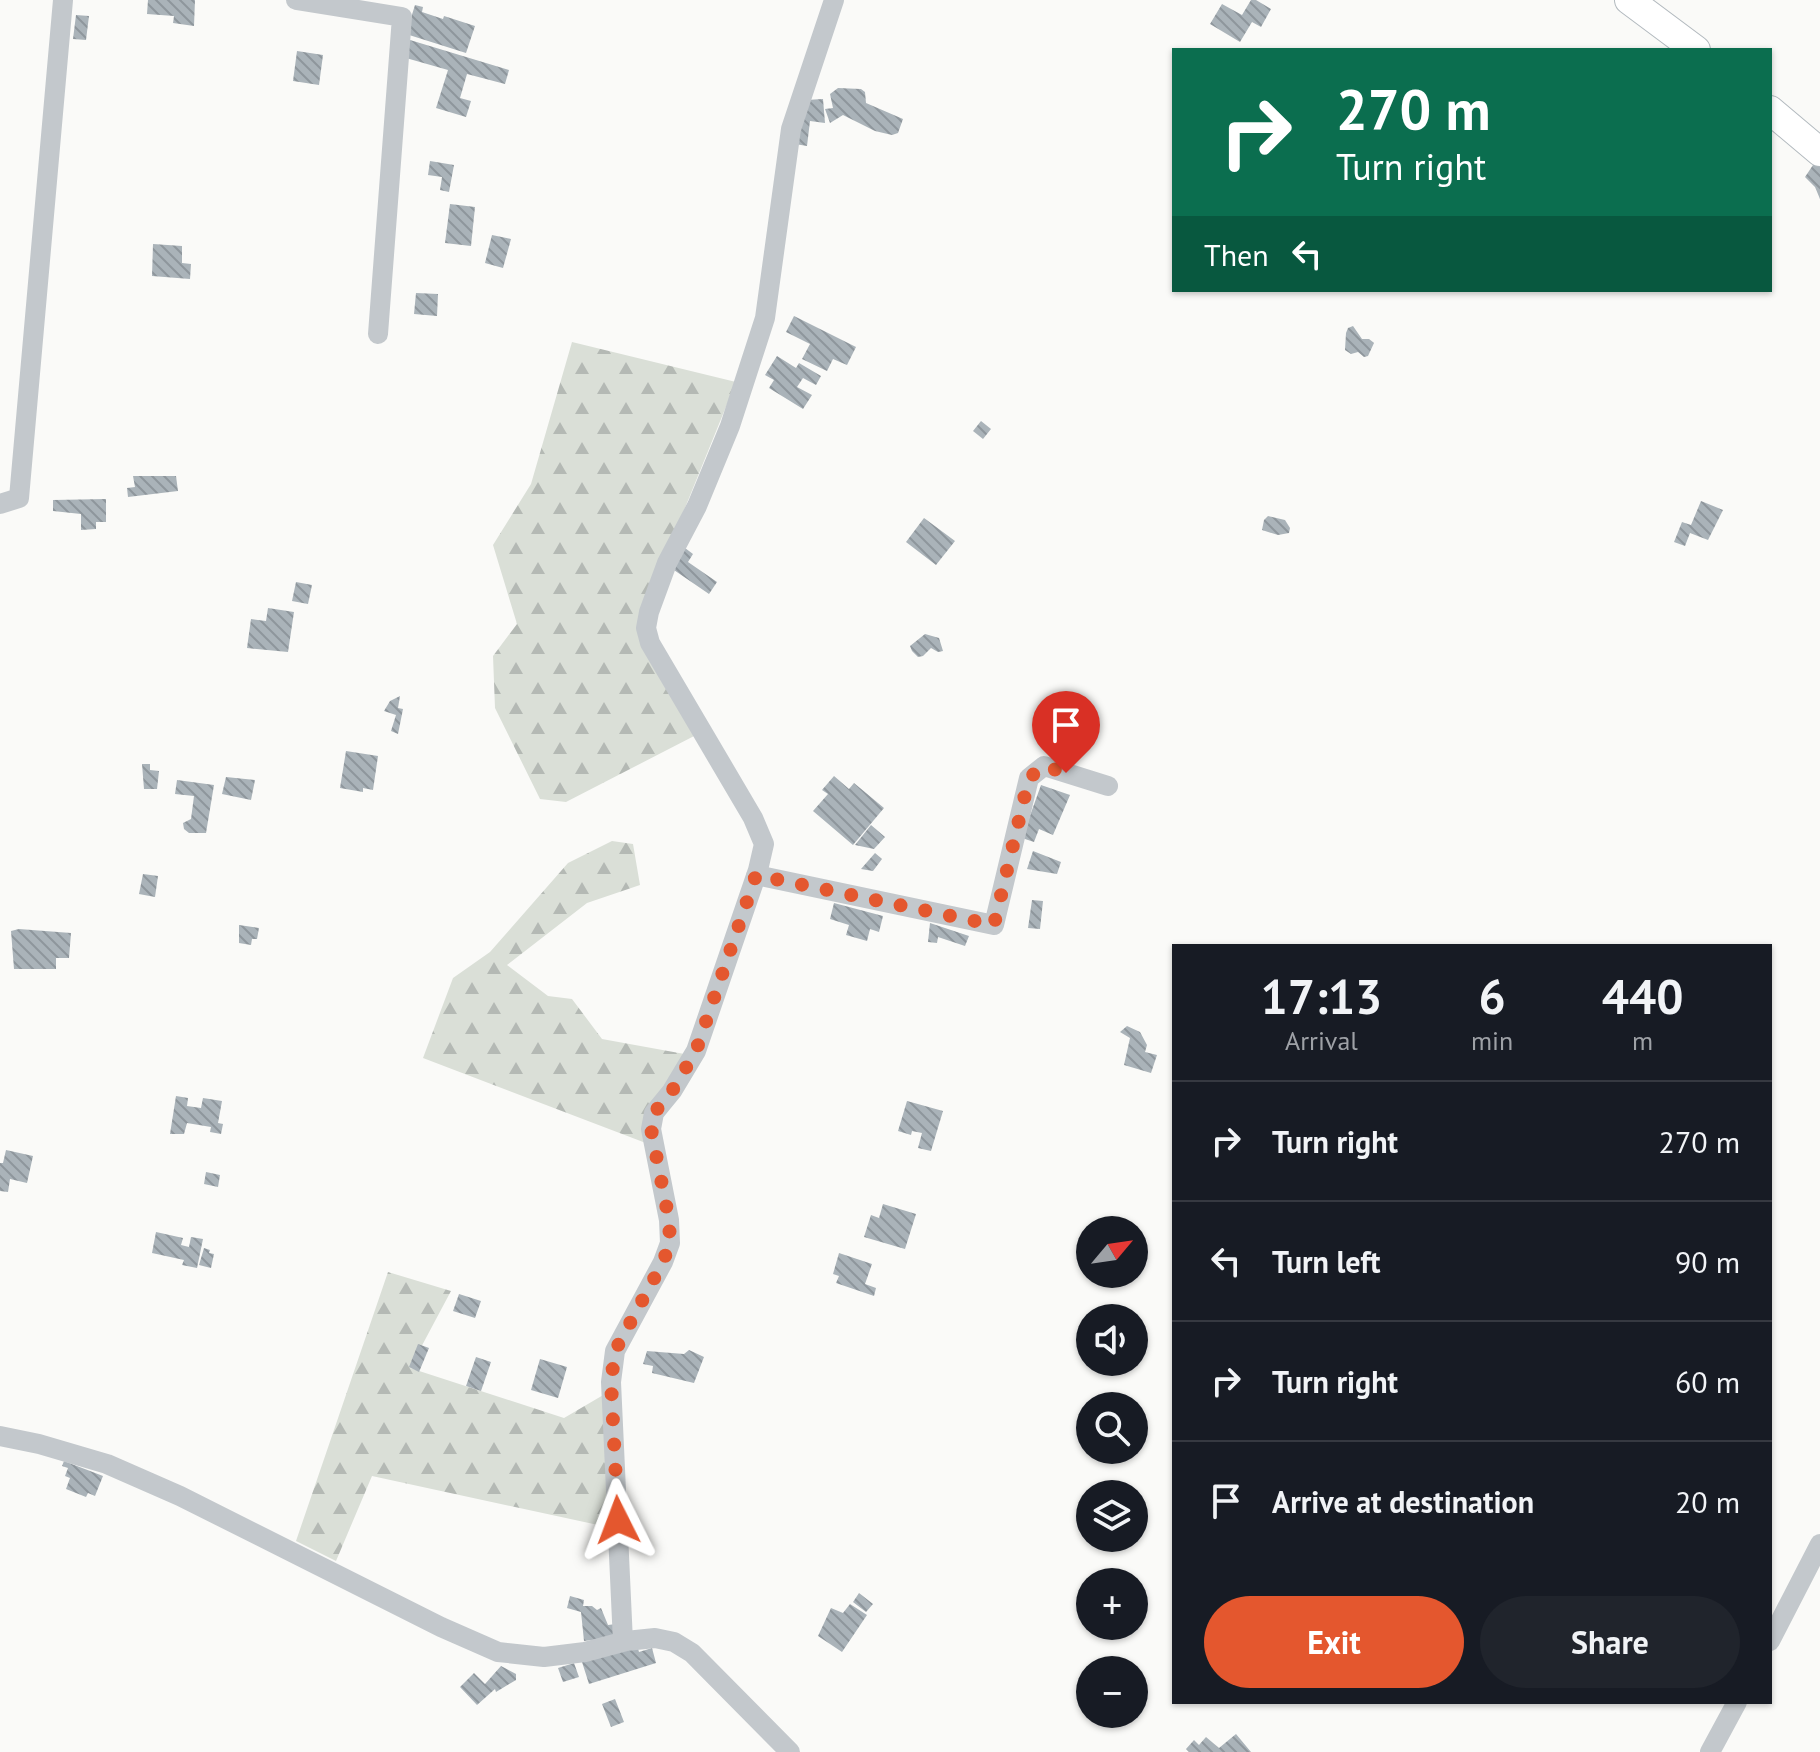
<!DOCTYPE html>
<meta charset="utf-8">
<style>
body{margin:0;font-family:"PT Sans",sans-serif;background:#20242c;color:#f1f3f6;height:100vh;display:flex;flex-direction:column;font-size:30px;white-space:nowrap}
*{box-sizing:border-box;margin:0}
p{font-size:26px;color:#9ea1a6}
.icon{flex:none;width:44px;height:44px;fill:none;stroke:currentColor;stroke-width:2;stroke-linecap:round;stroke-linejoin:round}
.map{position:relative;flex:1;overflow:hidden}
.panel{position:absolute;left:1172px;top:944px;width:600px;height:760px;display:flex;flex-direction:column;background:#171b24;border-radius:0px;box-shadow:0 2px 6px #0004}
.panel>*{flex:none}
.hud{position:absolute;left:1172px;top:48px;width:600px;height:244px;border-radius:0px;box-shadow:0 2px 6px #0004;background:#0b6e4f;color:#fff;overflow:hidden}
.needle{width:52px;rotate:61deg}
.buttons{position:absolute;left:1076px;top:1216px;display:grid;gap:16px}
.buttons a{display:grid;place-items:center;width:72px;height:72px;border-radius:50%;background:#171b24;box-shadow:0 2px 6px #0004;font-size:40px}
.pin{position:absolute;display:grid;place-items:center;width:68px;height:68px;color:#fff;margin:-82px -34px;border-radius:50% 50% 50% 0;rotate:-45deg;box-shadow:0 0 8px #0007}
.pin .icon{rotate:45deg}
.me{position:absolute;width:88px;margin:-44px;rotate:357deg;stroke-linejoin:round;filter:drop-shadow(0 0 6px #0008)}
.turn{display:flex;align-items:center;gap:28px;height:168px;padding:0 32px;font-size:36px}
.turn .icon{width:104px;height:104px;stroke-width:2.5}
.turn b{display:block;font-size:56px;line-height:68px}
.then{display:flex;align-items:center;height:76px;padding:0 32px;background:#0003;gap:16px;font-size:30px}
.eta{display:flex;justify-content:space-evenly;align-items:center;height:136px;text-align:center}
.eta b{font-size:48px;font-weight:700;line-height:56px}
.primary-button{display:flex;gap:16px;margin-top:auto;padding:16px 32px}
.primary-button a{flex:1;height:92px;border-radius:48px;background:#e4572e;color:#fff;font-size:32px;font-weight:700;line-height:92px;text-align:center}
.primary-button a+a{background:#20242c;color:#f1f3f6}
ul{padding:0;list-style:none}
li{display:flex;align-items:center;gap:24px;height:120px;padding:0 32px;border-top:2px solid #363941}
li div{flex:1}
li b{display:block;font-size:30px}
li em{font-style:normal}
.map>svg:first-child{display:block}
.forest{fill:url(#forest-firs)}
.building{fill:url(#building-back-hatch)}
.lines{fill:none;stroke-linecap:round;stroke-linejoin:round}
.secondary-casing{stroke:#b3babf;stroke-width:30}
.minor{stroke:#c3c8cc;stroke-width:20}
.secondary{stroke:#fff;stroke-width:28}
.route{stroke:#e4572e;stroke-width:14;stroke-dasharray:0 25.2}
</style>
<div class="map">
<svg width="1820" height="1752" viewBox="0 0 1820 1752">
<defs>
<pattern id="forest-firs" width="22" height="20" patternUnits="userSpaceOnUse" patternTransform="scale(2)"><rect width="22" height="20" fill="#dadfd7"/><path d="M5 1l3.5 6h-7zM16 11l3.5 6h-7z" fill="#b4b9b4"/></pattern>
<pattern id="building-back-hatch" width="6" height="6" patternUnits="userSpaceOnUse" patternTransform="scale(2)"><rect width="6" height="6" fill="#aab3b9"/><path d="M-1 5l2 2M0 0l6 6M5-1l2 2" fill="none" stroke="#8e969c"/></pattern>
</defs>
<rect width="100%" height="100%" fill="#fafaf8"/>
<path class="forest" d="M 572,342 L 736,382 L 640,619 L 698,734 L 566,802 L 540,799 L 495,708 L 493,656 L 517,624 L 493,545 L 531,484 Z
M 612,841 L 633,844 L 640,885 L 587,903 L 507,965 L 548,996 L 572,999 L 602,1039 L 690,1055 L 651,1145 L 423,1058 L 453,978 L 490,952 L 568,863 Z
M 388,1272 L 451,1291 L 410,1368 L 564,1418 L 605,1394 L 612,1528 L 372,1476 L 336,1561 L 296,1541 Z"/>
<path class="building" d="M 148,0 L 195,0 L 194,26 L 173,23 L 174,16 L 147,14 Z
M 1251,0 L 1256,0 L 1271,9 L 1261,27 L 1252,22 L 1240,42 L 1210,24 L 1222,4 L 1242,15 Z
M 415,5 L 423,7 L 422,12 L 443,19 L 444,16 L 475,26 L 466,53 L 406,34 Z
M 76,15 L 89,16 L 86,40 L 73,39 Z
M 410,40 L 509,70 L 505,84 L 467,74 L 460,98 L 471,101 L 466,117 L 436,108 L 448,70 L 406,58 Z
M 297,51 L 323,55 L 319,85 L 293,81 Z
M 838,88 L 861,89 L 865,92 L 866,103 L 903,119 L 898,133 L 892,135 L 875,131 L 843,115 L 830,123 L 825,109 L 833,108 L 830,94 Z
M 823,99 L 825,123 L 810,121 L 807,146 L 795,144 L 806,100 Z
M 430,161 L 454,165 L 449,192 L 440,190 L 442,177 L 428,175 Z
M 1815,162 L 1820,167 L 1820,199 L 1815,187 L 1805,177 Z
M 450,204 L 475,207 L 471,246 L 445,243 Z
M 492,235 L 511,239 L 503,268 L 485,263 Z
M 153,244 L 182,246 L 182,263 L 191,264 L 190,279 L 152,276 Z
M 416,293 L 438,294 L 437,316 L 414,314 Z
M 794,316 L 856,347 L 847,365 L 833,359 L 827,371 L 802,359 L 810,344 L 786,332 Z
M 1353,326 L 1362,339 L 1369,339 L 1374,343 L 1368,356 L 1364,357 L 1358,352 L 1351,354 L 1345,350 L 1346,333 L 1348,328 Z
M 777,356 L 796,368 L 799,363 L 821,376 L 816,385 L 803,378 L 797,387 L 812,395 L 803,409 L 769,388 L 774,380 L 765,375 Z
M 981,421 L 991,429 L 983,439 L 973,431 Z
M 133,476 L 176,476 L 178,491 L 128,497 L 127,488 L 135,487 Z
M 106,499 L 106,522 L 96,522 L 96,529 L 81,530 L 81,514 L 53,511 L 53,500 Z
M 1701,501 L 1723,510 L 1708,540 L 1690,533 L 1685,546 L 1674,542 L 1682,522 L 1691,525 Z
M 1268,516 L 1285,520 L 1290,528 L 1289,533 L 1278,535 L 1262,530 L 1264,520 Z
M 924,518 L 955,541 L 936,565 L 906,542 Z
M 685,548 L 693,554 L 688,562 L 717,582 L 709,594 L 671,568 Z
M 296,582 L 312,585 L 308,604 L 292,601 Z
M 268,608 L 294,612 L 288,652 L 247,648 L 251,619 L 266,621 Z
M 925,634 L 939,638 L 943,651 L 938,652 L 931,648 L 923,656 L 918,657 L 912,651 L 910,646 Z
M 400,696 L 398,708 L 403,709 L 398,734 L 391,731 L 396,715 L 384,711 L 390,701 Z
M 346,751 L 378,756 L 373,790 L 363,788 L 363,792 L 340,788 Z
M 142,764 L 150,764 L 150,770 L 159,771 L 157,789 L 144,789 Z
M 834,776 L 849,789 L 854,783 L 884,808 L 853,845 L 813,811 L 828,794 L 822,790 Z
M 226,777 L 255,780 L 251,800 L 222,794 Z
M 177,780 L 214,785 L 206,833 L 189,833 L 184,829 L 183,823 L 191,819 L 194,796 L 175,794 Z
M 1041,785 L 1070,795 L 1053,835 L 1039,829 L 1034,842 L 1022,838 Z
M 871,825 L 885,837 L 874,849 L 855,845 Z
M 1033,851 L 1061,862 L 1057,874 L 1027,869 Z
M 875,853 L 882,859 L 873,871 L 861,869 Z
M 143,874 L 158,876 L 155,897 L 139,894 Z
M 1032,900 L 1043,901 L 1040,929 L 1028,928 Z
M 834,903 L 883,916 L 879,932 L 870,929 L 867,941 L 846,935 L 849,925 L 830,919 Z
M 930,923 L 969,936 L 965,946 L 938,937 L 937,943 L 928,942 Z
M 239,925 L 259,928 L 257,939 L 252,939 L 251,945 L 239,943 Z
M 19,929 L 71,933 L 69,958 L 56,958 L 56,969 L 14,969 L 11,931 Z
M 1127,1026 L 1140,1032 L 1147,1045 L 1145,1052 L 1157,1055 L 1151,1073 L 1124,1065 L 1130,1038 L 1120,1032 Z
M 176,1096 L 188,1098 L 187,1106 L 201,1108 L 203,1098 L 222,1101 L 218,1123 L 223,1124 L 221,1134 L 210,1132 L 211,1127 L 187,1123 L 184,1134 L 170,1134 Z
M 907,1101 L 943,1111 L 931,1151 L 918,1148 L 922,1133 L 912,1131 L 911,1135 L 898,1131 Z
M 6,1150 L 33,1156 L 27,1183 L 10,1179 L 8,1192 L 0,1191 L 0,1163 L 3,1163 Z
M 206,1172 L 220,1175 L 218,1187 L 204,1184 Z
M 883,1204 L 916,1214 L 905,1249 L 864,1237 L 871,1215 L 879,1218 Z
M 156,1232 L 183,1238 L 181,1245 L 189,1247 L 191,1237 L 203,1239 L 197,1268 L 182,1265 L 184,1260 L 152,1253 Z
M 204,1248 L 210,1250 L 209,1253 L 214,1254 L 211,1268 L 199,1265 Z
M 839,1253 L 872,1264 L 865,1284 L 876,1288 L 874,1296 L 836,1283 L 839,1276 L 833,1274 Z
M 459,1294 L 481,1301 L 475,1318 L 453,1311 Z
M 418,1344 L 429,1348 L 419,1372 L 409,1367 Z
M 689,1350 L 704,1357 L 694,1383 L 652,1373 L 653,1366 L 643,1364 L 647,1351 L 684,1354 Z
M 476,1357 L 491,1362 L 481,1391 L 466,1386 Z
M 540,1359 L 567,1367 L 558,1398 L 531,1390 Z
M 64,1461 L 103,1476 L 95,1496 L 88,1493 L 86,1497 L 66,1489 L 70,1478 L 65,1476 L 68,1468 L 62,1466 Z
M 859,1593 L 873,1604 L 866,1612 L 853,1602 Z
M 570,1596 L 584,1600 L 583,1606 L 592,1606 L 597,1610 L 601,1608 L 608,1625 L 616,1624 L 618,1637 L 584,1641 L 581,1612 L 567,1608 Z
M 850,1604 L 867,1615 L 842,1652 L 818,1636 L 831,1608 L 843,1613 Z
M 637,1645 L 639,1652 L 652,1648 L 656,1663 L 589,1684 L 582,1662 Z
M 574,1663 L 579,1677 L 563,1682 L 558,1668 Z
M 501,1666 L 516,1674 L 516,1680 L 496,1692 L 495,1689 L 477,1705 L 460,1687 L 474,1673 L 485,1684 Z
M 615,1699 L 624,1722 L 611,1727 L 602,1704 Z
M 1236,1734 L 1251,1752 L 1189,1752 L 1186,1749 L 1194,1740 L 1199,1745 L 1206,1737 L 1219,1748 Z"/>
<g class="lines">
<g class="secondary-casing">
<path id="secondary" d="M 1629,0 L 1696,50
M 1770,110 L 1820,152"/>
</g>
<path class="minor" d="M 296,0 L 402,17 L 378,334
M 0,504 L 19,498 L 63,0
M 756,875 L 994,925 L 1029,778 L 1044,766 L 1108,786
M 0,1436 L 39,1444 L 107,1464 L 180,1496 L 441,1627 L 498,1652 L 544,1657 L 585,1652 L 626,1641 L 655,1638 L 674,1642 L 692,1653 L 790,1752
M 1770,1641 L 1820,1544
M 623,1642 L 611,1382 L 615,1351 L 663,1262 L 670,1243 L 669,1220 L 651,1129 L 654,1113 L 672,1091 L 696,1051 L 758,870 L 764,844 L 753,818 L 650,643 L 646,628 L 649,612 L 667,563 L 697,506 L 730,426 L 765,318 L 791,129 L 834,0
M 1710,1752 L 1737,1702"/>
<use href="#secondary" class="secondary"/>
</g>
<g class="lines">
<path class="route" d="M 618,1520 L 611,1382 L 615,1351 L 663,1262 L 670,1243 L 669,1220 L 651,1129 L 654,1113 L 672,1091 L 696,1051 L 756,875 L 994,925 L 1029,778 L 1044,766 L 1066,773"/>
</g>
</svg>
<div class="buttons">
<a><svg class="needle" viewBox="-14 -14 28 28"><path d="M0-13l5 13h-10z" fill="#e53935"/><path d="M0 13l5-13h-10z" fill="#9ea1a6"/></svg></a>
<a><svg class="icon" aria-label="sound" viewBox="0 0 24 24"><path d="M4 9h4l5-4v14l-5-4H4zM17 9q2 3 0 6"/></svg></a>
<a><svg class="icon" aria-label="search" viewBox="0 0 24 24"><circle cx="10" cy="10" r="6"/><path d="M15 15l6 6"/></svg></a>
<a><svg class="icon" aria-label="layers" viewBox="0 0 24 24"><path d="M12 4l9 5-9 5-9-5zM3 14l9 5 9-5"/></svg></a>
<a>+</a>
<a>−</a>
</div>
<div class="pin" style="left:1066px;top:773px;background:#d93025"><svg class="icon" aria-label="arrive" viewBox="0 0 24 24"><path d="M6 21V4h12l-3 4 3 4H6"/></svg></div>
<svg class="me" style="left:618px;top:1520px" viewBox="-20 -20 40 40"><path d="M0-17L14 15 0 8-14 15z" fill="#e4572e" stroke="#fff" stroke-width="4"/></svg>
<div class="hud">
<div class="turn"><svg class="icon" aria-label="right" viewBox="0 0 24 24"><path d="M7 20v-9h11M14 6l5 5-5 5"/></svg><div><b>270 m</b>Turn right</div></div>
<div class="then">Then<svg class="icon" aria-label="left" viewBox="0 0 24 24"><path d="M17 20v-9H6M10 6l-5 5 5 5"/></svg></div>
</div>
<section class="panel">
<div class="eta">
<div><b>17:13</b><p>Arrival</p></div>
<div><b>6</b><p>min</p></div>
<div><b>440</b><p>m</p></div>
</div>
<ul>
<li><svg class="icon" aria-label="right" viewBox="0 0 24 24"><path d="M7 20v-9h11M14 6l5 5-5 5"/></svg><div><b>Turn right</b></div><em>270 m</em></li>
<li><svg class="icon" aria-label="left" viewBox="0 0 24 24"><path d="M17 20v-9H6M10 6l-5 5 5 5"/></svg><div><b>Turn left</b></div><em>90 m</em></li>
<li><svg class="icon" aria-label="right" viewBox="0 0 24 24"><path d="M7 20v-9h11M14 6l5 5-5 5"/></svg><div><b>Turn right</b></div><em>60 m</em></li>
<li><svg class="icon" aria-label="arrive" viewBox="0 0 24 24"><path d="M6 21V4h12l-3 4 3 4H6"/></svg><div><b>Arrive at destination</b></div><em>20 m</em></li>
</ul>
<div class="primary-button"><a>Exit</a><a>Share</a></div>
</section>
</div>
